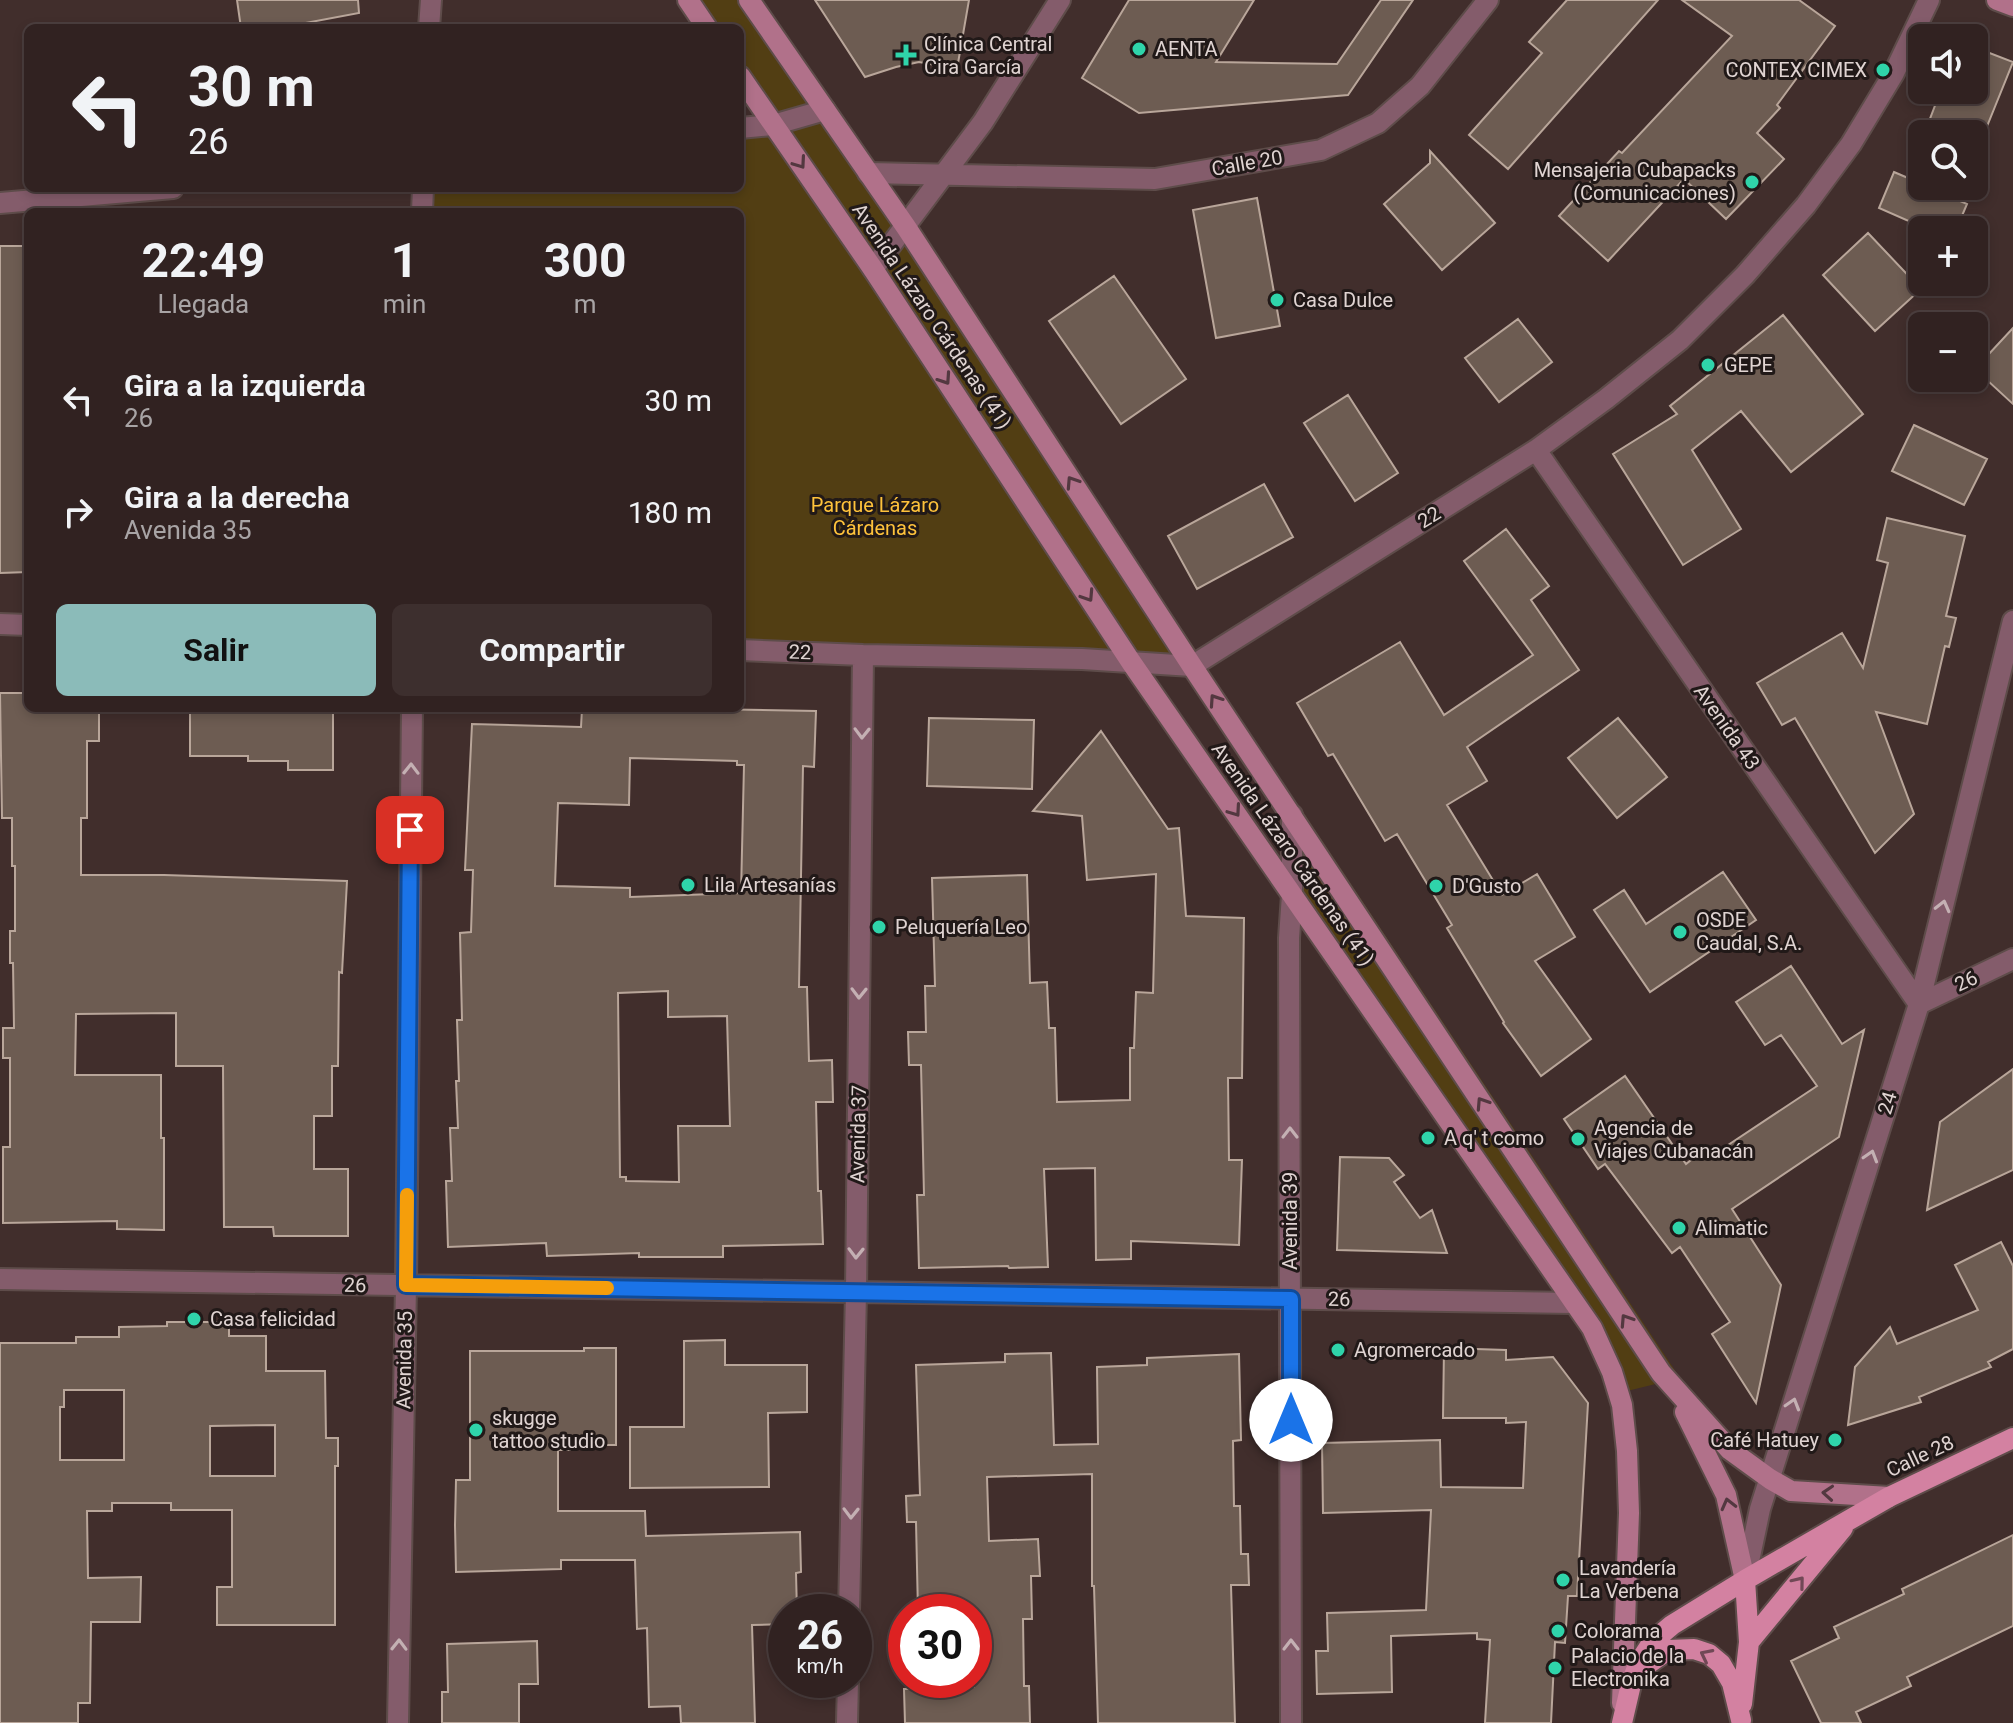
<!DOCTYPE html>
<html lang="es">
<meta charset="utf-8">
<style>
body{margin:0;font-family:Roboto,sans-serif;background:#3d2f2e;color:#f1f3f6;height:100vh;display:flex;flex-direction:column;font-size:30px;white-space:nowrap}
*{box-sizing:border-box;margin:0}
p{font-size:26px;color:#a8a4a5}
.icon{flex:none;width:44px;height:44px;fill:none;stroke:currentColor;stroke-width:2;stroke-linecap:round;stroke-linejoin:round}
.map{position:relative;flex:1;overflow:hidden}
.panel{position:absolute;left:24px;top:208px;width:720px;height:504px;display:flex;flex-direction:column;background:#312221;border-radius:12px;box-shadow:0 4px 12px #0003,0 0 0 2px #4c3f3f}
.panel>*{flex:none}
.hud{position:absolute;left:24px;top:24px;width:720px;height:168px;border-radius:12px;box-shadow:0 4px 12px #0003,0 0 0 2px #4c3f3f;background:#312221;color:#f1f3f6;overflow:hidden}
.fabs{position:absolute;left:1908px;top:24px;display:grid;gap:16px}
.fabs a{display:grid;place-items:center;width:80px;height:80px;border-radius:12px;background:#312221;box-shadow:0 4px 12px #0003,0 0 0 2px #4c3f3f;font-size:40px}
.speed{position:absolute;left:768px;top:1594px;display:flex;gap:16px;font-size:40px;font-weight:700;text-align:center}
.speed>*{display:grid;place-content:center;width:104px;height:104px;border-radius:50%;background:#312221;box-shadow:0 4px 12px #0003,0 0 0 2px #4c3f3f;line-height:1}
.speed small{font-size:20px;font-weight:400}
.speed .limit{border:12px solid #d22;background:#fff;color:#111}
.pin{position:absolute;display:grid;place-items:center;width:68px;height:68px;color:#fff;margin:-34px;border-radius:16px;box-shadow:0 4px 12px #0006}
.me{position:absolute;width:88px;margin:-44px;rotate:0deg;stroke-linejoin:round;filter:drop-shadow(0 0 6px #0008)}
.turn{display:flex;align-items:center;gap:28px;height:168px;padding:0 32px;font-size:36px}
.turn .icon{width:104px;height:104px;stroke-width:2.5}
.turn b{display:block;font-size:56px;line-height:68px}
.eta{display:flex;justify-content:space-evenly;align-items:center;height:136px;text-align:center}
.eta b{font-size:48px;font-weight:700;line-height:56px}
.cta{display:flex;gap:16px;margin-top:auto;padding:16px 32px}
.cta a{flex:1;height:92px;border-radius:12px;background:#8bbbb9;color:#111;font-size:32px;font-weight:700;line-height:92px;text-align:center}
.cta a+a{background:#3d2f2e;color:#f1f3f6}
ul{padding:0;list-style:none}
li{display:flex;align-items:center;gap:24px;height:112px;padding:0 32px}
li div{flex:1}
li b{display:block;font-size:30px}
li em{font-style:normal}
.map>svg:first-child{display:block}
.green{fill:#523e13}
.building{fill:#6d5c52;stroke:#b9a69a;stroke-width:2;fill-rule:evenodd}
.lines{fill:none;stroke-linecap:round;stroke-linejoin:round}
.street-casing{stroke:#5e4c4a;stroke-width:24}
.secondary-casing{stroke:#5e4c4a;stroke-width:24}
.primary-casing{stroke:#5e4c4a;stroke-width:24}
.street{stroke:#845c6b;stroke-width:20}
.secondary{stroke:#b1718a;stroke-width:20}
.primary{stroke:#d381a1;stroke-width:20}
.oneway{stroke:#533840}
.oneway2{stroke:#c4b0b3}
.oneway3{stroke:#714856}
.route-casing{stroke:#114b97;stroke-width:20}
.route{stroke:#1a73e8;stroke-width:14}
.slow{stroke:#f59e0b;stroke-width:14}
.poi-dot{fill:#2fd4aa;stroke:#211918;stroke-width:3}
.labels{text-anchor:middle;stroke-width:6;stroke-linejoin:round;paint-order:stroke}
.poi-label{font-size:20px;fill:#e0d4d2;stroke:#211918;text-anchor:start}
.street-label{font-size:20px;fill:#e0d4d2;stroke:#211918}
.park-label{font-size:20px;fill:#fec23b;stroke:#211918}
</style>
<div class="map">
<svg width="2013" height="1723" viewBox="0 0 2013 1723">
<rect width="100%" height="100%" fill="#412e2c"/>
<path class="green" d="M 688,0 L 749,0 L 1204,662 L 740,650 L 740,212 L 422,212 L 423,188 L 740,188 L 740,128 L 772,125 L 740,76 L 740,28 L 707,28 Z
M 1299,806 L 1680,1378 L 1619,1393 L 1612,1372 L 1297,892 Z"/>
<path class="building" d="M 237,0 L 358,0 L 359,13 L 279,28 L 241,28 Z
M 815,0 L 969,0 L 957,69 L 919,62 L 896,67 L 865,77 Z
M 1129,0 L 1254,0 L 1216,62 L 1337,64 L 1381,0 L 1413,0 L 1348,95 L 1139,113 L 1082,78 Z
M 1567,0 L 1658,0 L 1508,169 L 1469,135 L 1542,53 L 1529,42 Z
M 1682,0 L 1799,0 L 1835,26 L 1777,105 L 1780,108 L 1757,133 L 1784,159 L 1726,219 L 1684,179 L 1608,261 L 1559,216 L 1619,151 L 1622,153 L 1732,36 Z
M 1974,47 L 2013,62 L 1975,156 L 1974,134 L 1954,134 L 1928,124 L 1941,90 L 1974,90 Z
M 1430,151 L 1495,223 L 1442,270 L 1384,204 L 1430,163 Z
M 1894,172 L 1922,184 L 1922,186 L 1926,186 L 1967,204 L 1956,230 L 1929,230 L 1879,208 Z
M 1257,198 L 1280,326 L 1216,338 L 1193,210 Z
M 1868,233 L 1921,289 L 1875,331 L 1823,275 Z
M 0,246 L 28,246 L 28,572 L 0,573 Z
M 1114,276 L 1186,379 L 1121,424 L 1049,321 Z
M 1783,315 L 1863,414 L 1791,472 L 1741,411 L 1692,450 L 1741,529 L 1683,565 L 1613,454 L 1677,414 L 1670,406 Z
M 1518,319 L 1552,362 L 1499,402 L 1465,358 Z
M 2013,328 L 2013,404 L 1975,369 Z
M 1348,395 L 1398,473 L 1355,501 L 1304,423 Z
M 1914,425 L 1987,459 L 1964,505 L 1892,471 Z
M 1264,484 L 1293,537 L 1197,589 L 1168,536 Z
M 1887,518 L 1965,536 L 1946,616 L 1956,618 L 1949,647 L 1945,646 L 1927,724 L 1876,712 L 1914,814 L 1875,853 L 1795,718 L 1782,725 L 1757,683 L 1842,633 L 1863,668 L 1888,563 L 1877,560 Z
M 1506,529 L 1549,586 L 1531,600 L 1579,670 L 1467,747 L 1487,781 L 1447,805 L 1502,895 L 1537,874 L 1575,937 L 1535,961 L 1591,1039 L 1541,1076 L 1503,1023 L 1504,1022 L 1447,928 L 1452,925 L 1397,834 L 1385,841 L 1333,754 L 1328,756 L 1297,703 L 1400,642 L 1444,715 L 1533,655 L 1464,561 Z
M 0,693 L 28,693 L 28,708 L 99,708 L 99,741 L 87,741 L 87,818 L 81,818 L 81,875 L 164,875 L 347,881 L 342,973 L 339,972 L 338,1066 L 332,1066 L 332,1116 L 314,1116 L 314,1169 L 348,1169 L 348,1236 L 274,1236 L 273,1227 L 224,1227 L 223,1066 L 176,1066 L 176,1013 L 76,1014 L 75,1075 L 161,1075 L 161,1138 L 164,1138 L 164,1230 L 117,1229 L 117,1221 L 3,1223 L 3,1147 L 10,1147 L 10,1058 L 3,1058 L 3,1028 L 14,1028 L 13,963 L 10,963 L 10,931 L 15,931 L 15,866 L 12,866 L 12,818 L 2,818 Z
M 190,708 L 333,708 L 333,770 L 288,770 L 288,761 L 248,761 L 248,756 L 190,756 Z
M 646,708 L 816,711 L 814,767 L 803,766 L 799,987 L 807,987 L 809,1061 L 832,1060 L 833,1102 L 816,1102 L 818,1191 L 821,1191 L 823,1244 L 723,1246 L 723,1257 L 639,1257 L 639,1253 L 547,1256 L 546,1243 L 448,1247 L 446,1181 L 452,1181 L 450,1128 L 458,1128 L 456,1081 L 459,1081 L 457,1020 L 462,1020 L 460,933 L 471,932 L 473,870 L 465,870 L 472,724 L 581,727 L 582,709 L 646,710 ZM 630,758 L 737,761 L 737,765 L 744,765 L 741,893 L 630,897 L 630,888 L 555,886 L 558,803 L 629,805 ZM 668,991 L 668,1017 L 727,1016 L 730,1126 L 678,1126 L 679,1182 L 626,1181 L 626,1177 L 620,1177 L 618,993 Z
M 929,718 L 1034,720 L 1032,789 L 927,786 Z
M 1618,718 L 1667,777 L 1617,818 L 1568,758 Z
M 1101,731 L 1168,829 L 1179,828 L 1186,916 L 1244,918 L 1242,1078 L 1228,1078 L 1229,1160 L 1242,1160 L 1239,1245 L 1131,1241 L 1131,1259 L 1096,1260 L 1095,1168 L 1044,1169 L 1048,1267 L 1009,1268 L 1008,1266 L 919,1268 L 917,1195 L 924,1195 L 921,1065 L 909,1065 L 908,1032 L 926,1032 L 925,986 L 935,986 L 932,878 L 1027,875 L 1030,983 L 1047,982 L 1049,1028 L 1055,1028 L 1057,1102 L 1130,1100 L 1130,1048 L 1134,1048 L 1136,992 L 1153,993 L 1156,874 L 1087,880 L 1082,816 L 1033,811 Z
M 1723,872 L 1756,920 L 1650,992 L 1594,910 L 1624,890 L 1646,924 Z
M 1791,966 L 1842,1044 L 1864,1030 L 1839,1137 L 1732,1209 L 1781,1285 L 1756,1403 L 1712,1334 L 1730,1322 L 1680,1247 L 1672,1253 L 1605,1164 L 1598,1169 L 1564,1119 L 1625,1076 L 1686,1164 L 1701,1152 L 1707,1159 L 1817,1086 L 1781,1035 L 1765,1045 L 1736,1002 Z
M 2013,1069 L 2013,1170 L 1927,1210 L 1940,1122 Z
M 1340,1157 L 1389,1158 L 1404,1175 L 1394,1182 L 1420,1218 L 1432,1210 L 1447,1253 L 1337,1250 Z
M 2001,1242 L 2013,1266 L 2013,1349 L 1988,1362 L 1991,1367 L 1919,1397 L 1921,1402 L 1848,1425 L 1855,1367 L 1890,1327 L 1897,1344 L 1978,1310 L 1955,1265 Z
M 167,1322 L 229,1322 L 229,1336 L 266,1336 L 266,1371 L 325,1371 L 326,1438 L 338,1438 L 338,1466 L 335,1466 L 335,1625 L 217,1625 L 217,1587 L 232,1587 L 232,1510 L 171,1510 L 171,1503 L 112,1503 L 112,1511 L 87,1511 L 88,1578 L 141,1577 L 140,1622 L 91,1622 L 90,1703 L 78,1703 L 78,1723 L 0,1723 L 0,1343 L 76,1343 L 76,1337 L 119,1337 L 119,1327 L 167,1326 ZM 64,1390 L 124,1390 L 124,1460 L 60,1460 L 60,1407 L 64,1407 ZM 275,1425 L 275,1476 L 210,1476 L 210,1426 Z
M 725,1340 L 725,1365 L 807,1365 L 807,1412 L 768,1413 L 769,1487 L 630,1488 L 630,1427 L 684,1427 L 684,1341 Z
M 584,1348 L 616,1348 L 616,1445 L 570,1445 L 570,1450 L 558,1450 L 558,1511 L 645,1511 L 646,1536 L 800,1532 L 801,1572 L 796,1573 L 797,1612 L 786,1612 L 786,1624 L 752,1625 L 755,1723 L 681,1723 L 680,1706 L 649,1707 L 647,1628 L 637,1629 L 635,1560 L 561,1560 L 561,1569 L 456,1572 L 455,1525 L 456,1480 L 470,1480 L 470,1351 L 584,1351 Z
M 1444,1348 L 1506,1350 L 1506,1360 L 1553,1357 L 1588,1403 L 1577,1596 L 1568,1596 L 1565,1643 L 1555,1642 L 1551,1723 L 1485,1723 L 1490,1640 L 1477,1639 L 1477,1633 L 1391,1636 L 1392,1692 L 1317,1694 L 1316,1651 L 1328,1651 L 1327,1613 L 1426,1610 L 1431,1510 L 1323,1513 L 1322,1443 L 1440,1440 L 1441,1487 L 1523,1488 L 1526,1422 L 1506,1423 L 1506,1418 L 1443,1418 Z
M 1051,1353 L 1054,1445 L 1098,1444 L 1097,1367 L 1147,1365 L 1147,1358 L 1239,1354 L 1241,1440 L 1233,1441 L 1234,1506 L 1240,1506 L 1241,1554 L 1248,1554 L 1249,1585 L 1231,1585 L 1235,1723 L 1098,1723 L 1094,1586 L 1092,1586 L 1092,1474 L 987,1477 L 989,1541 L 1038,1539 L 1040,1576 L 1031,1576 L 1032,1619 L 1023,1619 L 1024,1686 L 1029,1686 L 1030,1723 L 905,1723 L 904,1689 L 974,1687 L 974,1612 L 918,1612 L 916,1522 L 907,1522 L 906,1496 L 920,1495 L 916,1365 L 1005,1362 L 1005,1354 Z
M 2013,1535 L 2013,1626 L 1907,1677 L 1911,1686 L 1856,1712 L 1861,1723 L 1821,1723 L 1791,1661 L 1839,1638 L 1834,1627 L 1904,1594 L 1902,1589 Z
M 537,1641 L 538,1684 L 519,1684 L 519,1723 L 442,1723 L 442,1692 L 448,1692 L 447,1644 Z"/>
<g class="lines">
<g class="street-casing">
<path id="street" d="M 429,28 L 431,0
M 740,128 L 773,125 L 825,110
M 868,173 L 1155,179 L 1321,150 L 1378,123 L 1420,86 L 1488,0
M 0,203 L 173,188
M 422,212 L 423,188
M 873,269 L 983,122 L 1060,0
M 1536,450 L 1919,1004 L 2013,959
M 0,624 L 28,625
M 740,650 L 863,655 L 1082,659 L 1192,666 L 1536,450 L 1606,399 L 1680,340 L 1745,275 L 1806,205 L 1851,144 L 1894,73 L 1929,0
M 0,1279 L 1574,1303
M 1745,1580 L 1760,1509 L 1919,1004 L 2013,621
M 849,1612 L 856,1292 L 863,655
M 398,1723 L 406,1285 L 412,708
M 847,1723 L 848,1680
M 1291,1723 L 1289,938 L 1292,895 L 1292,815"/>
</g>
<g class="secondary-casing">
<path id="secondary" d="M 688,0 L 707,28
M 749,0 L 906,227 L 1192,666 L 1661,1373 L 1730,1450 L 1770,1479 L 1791,1491 L 1889,1497
M 1997,0 L 2013,6
M 740,76 L 873,269 L 1131,662 L 1592,1328 L 1612,1372 L 1622,1405 L 1627,1451 L 1629,1513 L 1622,1703
M 1685,1412 L 1726,1495 L 1745,1580"/>
</g>
<g class="primary-casing">
<path id="primary" d="M 1749,1642 L 1843,1528
M 1638,1674 L 1648,1664 L 1668,1650 L 1694,1649 L 1709,1654 L 1721,1664 L 1732,1683 L 1741,1720
M 1742,1704 L 1749,1642 L 1745,1580
M 1622,1723 L 1632,1680 L 1640,1661 L 1653,1641 L 1672,1625 L 1745,1580 L 1889,1497 L 2013,1438"/>
</g>
<use href="#street" class="street"/>
<use href="#secondary" class="secondary"/>
<use href="#primary" class="primary"/>
</g>
<defs><path id="oneway-chevron" d="M-2-3.5L2.5 0L-2 3.5" fill="none" stroke-width="1.6" stroke-linecap="round" stroke-linejoin="round" transform="scale(2)"/></defs>
<g class="oneway">
<use href="#oneway-chevron" transform="translate(800 163) rotate(55)"/>
<use href="#oneway-chevron" transform="translate(945 379) rotate(56)"/>
<use href="#oneway-chevron" transform="translate(1072 482) rotate(-123)"/>
<use href="#oneway-chevron" transform="translate(1088 596) rotate(57)"/>
<use href="#oneway-chevron" transform="translate(1215 700) rotate(-124)"/>
<use href="#oneway-chevron" transform="translate(1235 811) rotate(55)"/>
<use href="#oneway-chevron" transform="translate(1482 1103) rotate(-123)"/>
<use href="#oneway-chevron" transform="translate(1626 1320) rotate(-123)"/>
<use href="#oneway-chevron" transform="translate(1828 1493) rotate(-176)"/>
<use href="#oneway-chevron" transform="translate(1728 1504) rotate(-104)"/>
</g>
<g class="oneway2">
<use href="#oneway-chevron" transform="translate(862 733) rotate(91)"/>
<use href="#oneway-chevron" transform="translate(411 769) rotate(-89)"/>
<use href="#oneway-chevron" transform="translate(1943 906) rotate(-76)"/>
<use href="#oneway-chevron" transform="translate(859 993) rotate(91)"/>
<use href="#oneway-chevron" transform="translate(1290 1133) rotate(-90)"/>
<use href="#oneway-chevron" transform="translate(1871 1156) rotate(-73)"/>
<use href="#oneway-chevron" transform="translate(856 1253) rotate(91)"/>
<use href="#oneway-chevron" transform="translate(1793 1404) rotate(-73)"/>
<use href="#oneway-chevron" transform="translate(851 1513) rotate(91)"/>
<use href="#oneway-chevron" transform="translate(399 1645) rotate(-89)"/>
<use href="#oneway-chevron" transform="translate(1291 1645) rotate(-90)"/>
</g>
<g class="oneway3">
<use href="#oneway-chevron" transform="translate(1799 1582) rotate(-51)"/>
<use href="#oneway-chevron" transform="translate(1706 1655) rotate(-153)"/>
</g>
<g class="lines">
<g class="route-casing">
<path id="route" d="M 410,830 L 406,1285 L 1291,1299 L 1291,1420"/>
</g>
<use href="#route" class="route"/>
<path class="slow" d="M 407,1195 L 406,1285 L 607,1288"/>
</g>
<g class="poi-dot">
<circle cx="1139" cy="49" r="8"/>
<path d="M902 43h8v8h8v8h-8v8h-8v-8h-8v-8h8z"/>
<circle cx="1883" cy="70" r="8"/>
<circle cx="1752" cy="182" r="8"/>
<circle cx="1277" cy="300" r="8"/>
<circle cx="1708" cy="365" r="8"/>
<circle cx="688" cy="885" r="8"/>
<circle cx="1436" cy="886" r="8"/>
<circle cx="879" cy="927" r="8"/>
<circle cx="1680" cy="932" r="8"/>
<circle cx="1428" cy="1138" r="8"/>
<circle cx="1578" cy="1139" r="8"/>
<circle cx="1679" cy="1228" r="8"/>
<circle cx="194" cy="1319" r="8"/>
<circle cx="1338" cy="1350" r="8"/>
<circle cx="476" cy="1430" r="8"/>
<circle cx="1835" cy="1440" r="8"/>
<circle cx="1563" cy="1580" r="8"/>
<circle cx="1558" cy="1631" r="8"/>
<circle cx="1555" cy="1668" r="8"/>
</g>
<g class="labels">
<g class="poi-label">
<text x="924" y="51">Clínica Central<tspan x="924" dy="23">Cira García</tspan></text>
<text x="1155" y="56">AENTA</text>
<text x="1867" y="77" text-anchor="end">CONTEX CIMEX</text>
<text x="1736" y="177" text-anchor="end">Mensajeria Cubapacks<tspan x="1736" dy="23">(Comunicaciones)</tspan></text>
<text x="1293" y="307">Casa Dulce</text>
<text x="1724" y="372">GEPE</text>
<text x="704" y="892">Lila Artesanías</text>
<text x="1452" y="893">D'Gusto</text>
<text x="1696" y="927">OSDE<tspan x="1696" dy="23">Caudal, S.A.</tspan></text>
<text x="895" y="934">Peluquería Leo</text>
<text x="1594" y="1135">Agencia de<tspan x="1594" dy="23">Viajes Cubanacán</tspan></text>
<text x="1444" y="1145">A q' t como</text>
<text x="1695" y="1235">Alimatic</text>
<text x="210" y="1326">Casa felicidad</text>
<text x="1354" y="1357">Agromercado</text>
<text x="492" y="1425">skugge<tspan x="492" dy="23">tattoo studio</tspan></text>
<text x="1819" y="1447" text-anchor="end">Café Hatuey</text>
<text x="1579" y="1575">Lavandería<tspan x="1579" dy="23">La Verbena</tspan></text>
<text x="1574" y="1638">Colorama</text>
<text x="1571" y="1663">Palacio de la<tspan x="1571" dy="23">Electronika</tspan></text>
</g>
<g class="street-label">
<text transform="translate(1247 163) rotate(-10)" y="7">Calle 20</text>
<text transform="translate(932 316) rotate(56)" y="7">Avenida Lázaro Cárdenas (41)</text>
<text transform="translate(1429 517) rotate(-32)" y="7">22</text>
<text transform="translate(800 652) rotate(2)" y="7">22</text>
<text transform="translate(1727 727) rotate(55)" y="7">Avenida 43</text>
<text transform="translate(1293 854) rotate(55)" y="7">Avenida Lázaro Cárdenas (41)</text>
<text transform="translate(1966 981) rotate(-25)" y="7">26</text>
<text transform="translate(1887 1103) rotate(-73)" y="7">24</text>
<text transform="translate(858 1134) rotate(-89)" y="7">Avenida 37</text>
<text transform="translate(1290 1221) rotate(-90)" y="7">Avenida 39</text>
<text transform="translate(355 1285) rotate(1)" y="7">26</text>
<text transform="translate(1339 1299) rotate(1)" y="7">26</text>
<text transform="translate(404 1360) rotate(-89)" y="7">Avenida 35</text>
<text transform="translate(1920 1456) rotate(-25)" y="7">Calle 28</text>
</g>
<g class="park-label">
<text x="875" y="512">Parque Lázaro<tspan x="875" dy="23">Cárdenas</tspan></text>
</g>
</g>
</svg>
<div class="fabs">
<a><svg class="icon" aria-label="sound" viewBox="0 0 24 24"><path d="M4 9h4l5-4v14l-5-4H4zM17 9q2 3 0 6"/></svg></a>
<a><svg class="icon" aria-label="search" viewBox="0 0 24 24"><circle cx="10" cy="10" r="6"/><path d="M15 15l6 6"/></svg></a>
<a>+</a>
<a>−</a>
</div>
<div class="speed"><div>26<small>km/h</small></div><div class="limit">30</div></div>
<div class="pin" style="left:410px;top:830px;background:#d93025"><svg class="icon" aria-label="arrive" viewBox="0 0 24 24"><path d="M6 21V4h12l-3 4 3 4H6"/></svg></div>
<svg class="me" style="left:1291px;top:1420px" viewBox="-20 -20 40 40"><circle r="19" fill="#fff"/><path d="M0-13L10 11 0 6-10 11z" fill="#1a73e8"/></svg>
<div class="hud">
<div class="turn"><svg class="icon" aria-label="left" viewBox="0 0 24 24"><path d="M17 20v-9H6M10 6l-5 5 5 5"/></svg><div><b>30 m</b>26</div></div>
</div>
<section class="panel">
<div class="eta">
<div><b>22:49</b><p>Llegada</p></div>
<div><b>1</b><p>min</p></div>
<div><b>300</b><p>m</p></div>
</div>
<ul>
<li><svg class="icon" aria-label="left" viewBox="0 0 24 24"><path d="M17 20v-9H6M10 6l-5 5 5 5"/></svg><div><b>Gira a la izquierda</b><p>26</p></div><em>30 m</em></li>
<li><svg class="icon" aria-label="right" viewBox="0 0 24 24"><path d="M7 20v-9h11M14 6l5 5-5 5"/></svg><div><b>Gira a la derecha</b><p>Avenida 35</p></div><em>180 m</em></li>
</ul>
<div class="cta"><a>Salir</a><a>Compartir</a></div>
</section>
</div>
